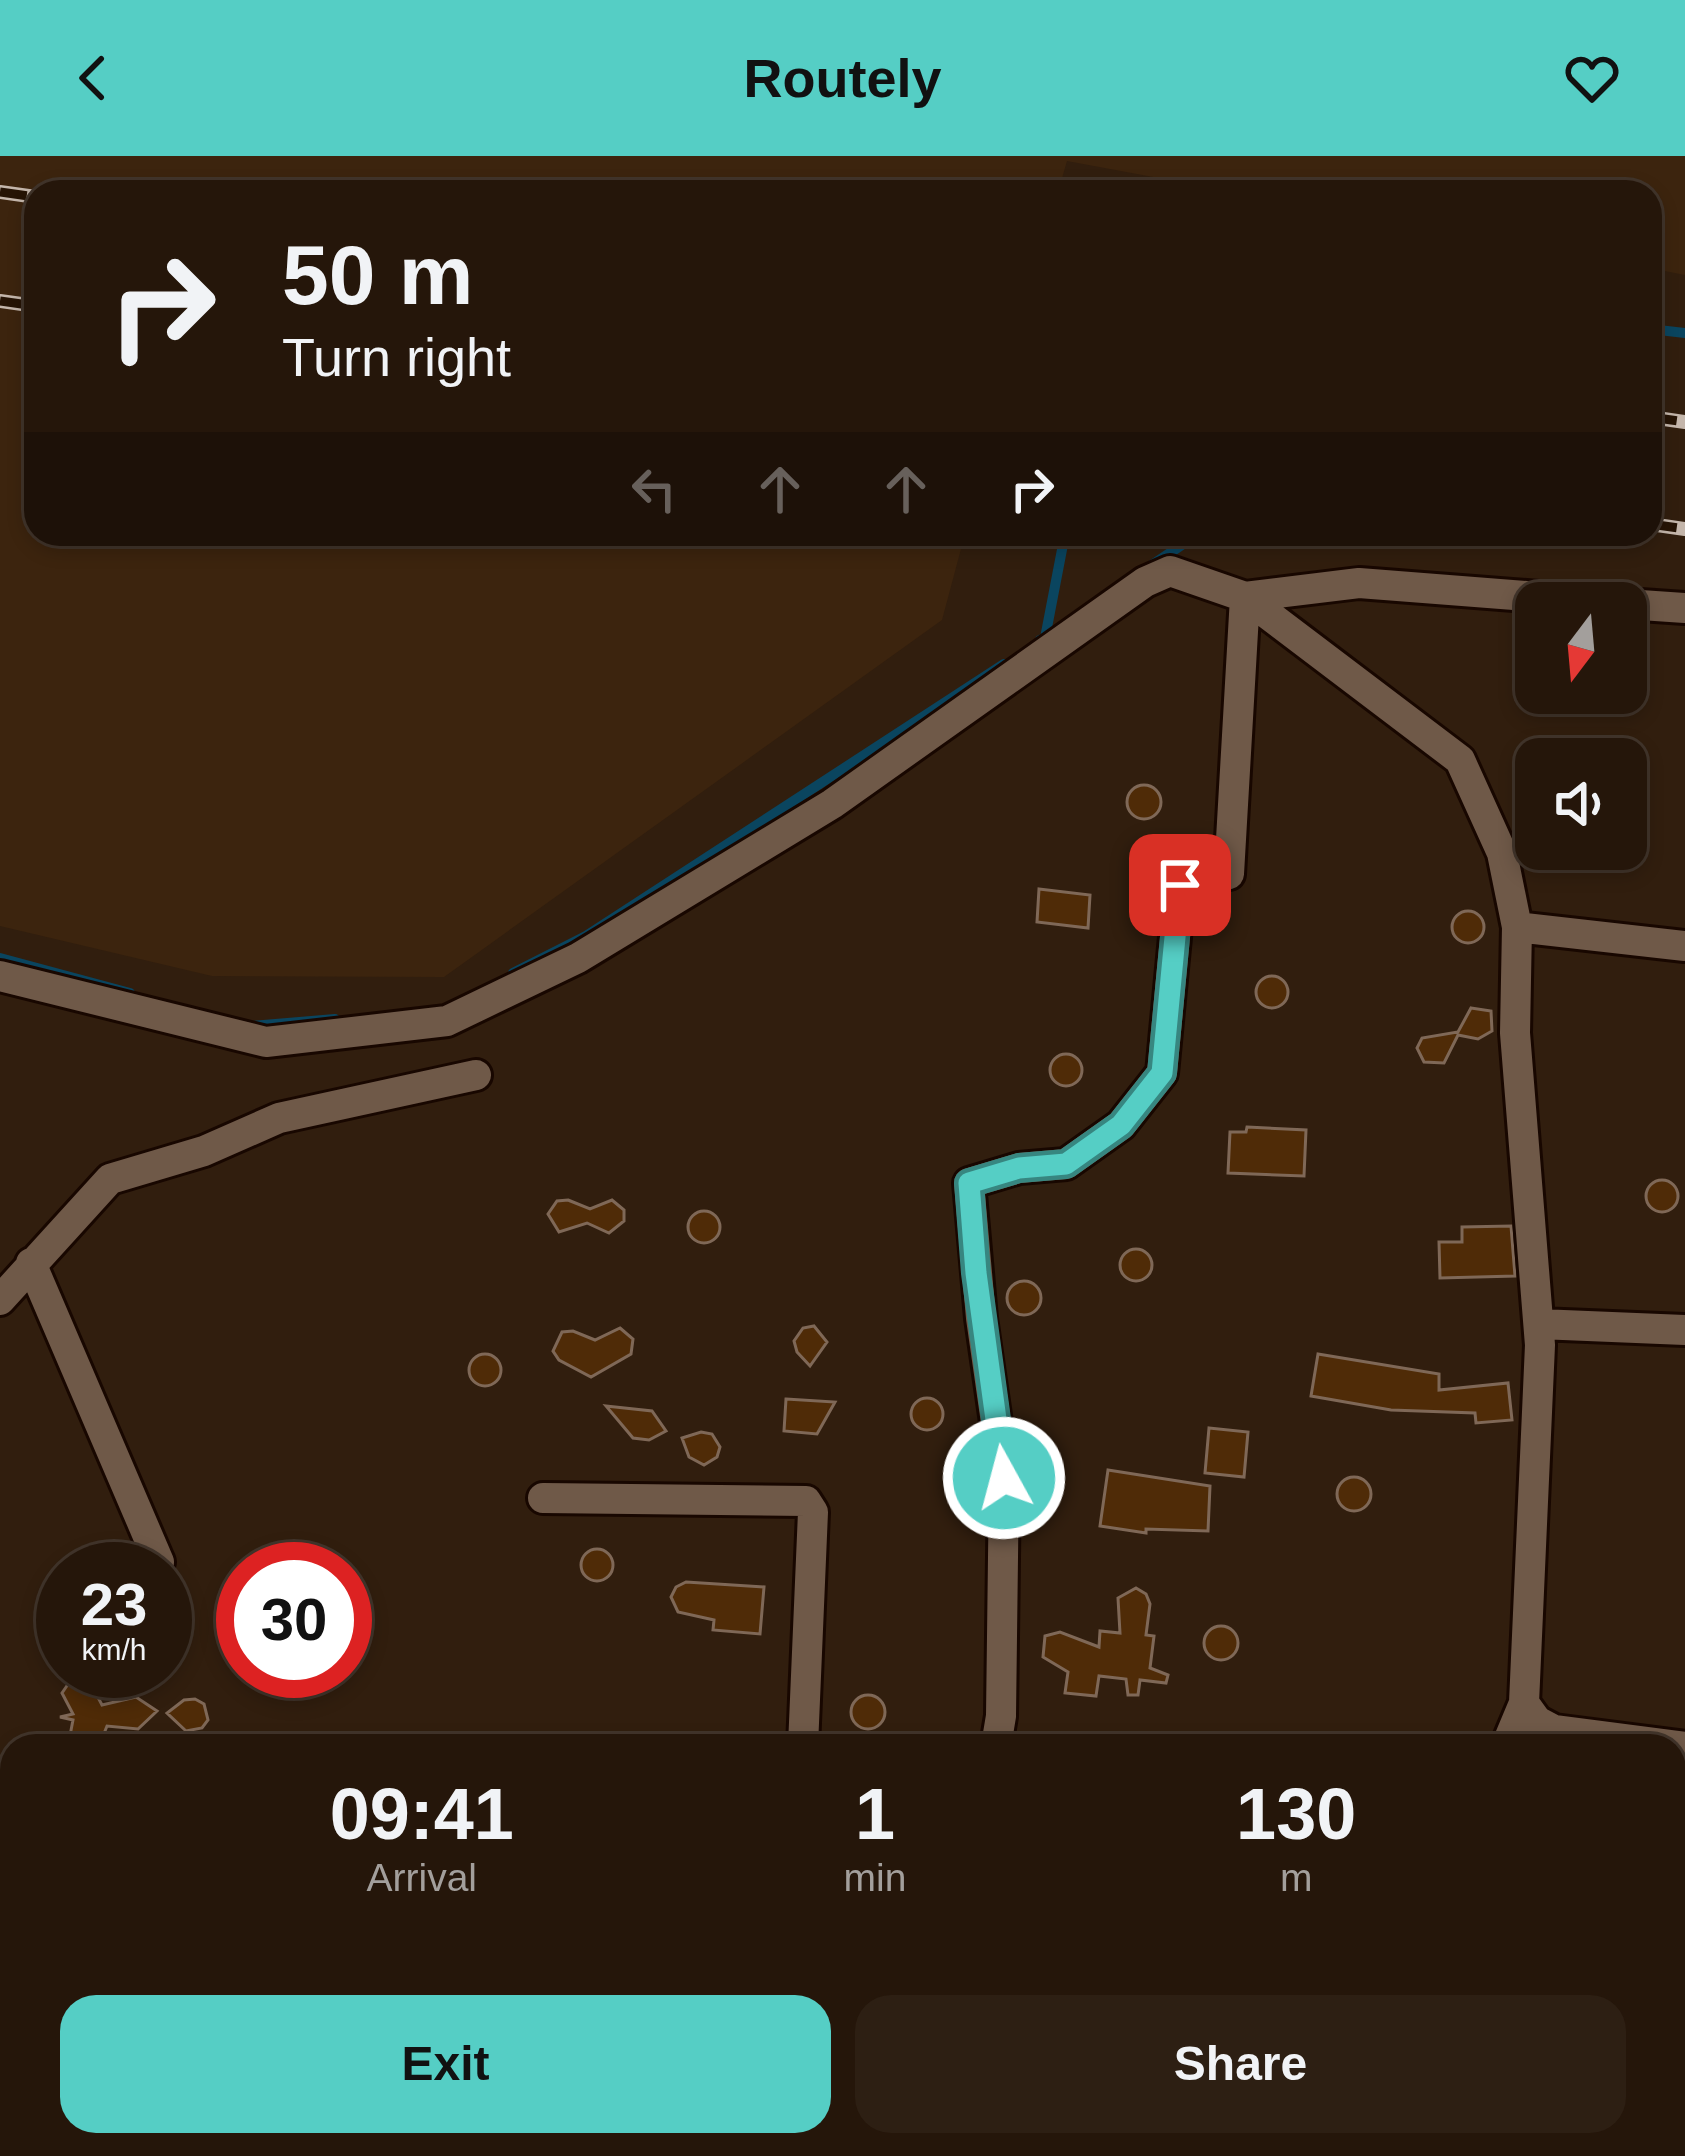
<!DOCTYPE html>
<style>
body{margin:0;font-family:Helvetica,sans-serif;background:#2d1f13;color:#f1f3f6;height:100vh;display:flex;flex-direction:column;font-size:45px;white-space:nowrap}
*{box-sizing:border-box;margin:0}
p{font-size:39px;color:#a39f9c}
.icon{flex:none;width:66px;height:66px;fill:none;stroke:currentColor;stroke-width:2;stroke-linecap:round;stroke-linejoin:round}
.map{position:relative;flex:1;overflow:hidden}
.drawer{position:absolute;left:0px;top:1578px;width:1686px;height:423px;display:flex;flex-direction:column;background:#25160a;border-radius:36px 36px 0 0;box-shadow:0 6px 18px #0003,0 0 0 3px #42352b}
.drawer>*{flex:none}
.hud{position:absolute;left:24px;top:24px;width:1638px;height:366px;border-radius:36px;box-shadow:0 6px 18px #0003,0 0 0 3px #42352b;background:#25160a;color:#f1f3f6;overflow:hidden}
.needle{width:78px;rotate:196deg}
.tools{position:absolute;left:1515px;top:426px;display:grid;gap:24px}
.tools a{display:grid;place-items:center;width:132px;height:132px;border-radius:24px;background:#25160a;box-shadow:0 6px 18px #0003,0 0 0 3px #42352b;font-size:60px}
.speed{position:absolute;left:36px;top:1386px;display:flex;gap:24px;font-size:60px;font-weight:700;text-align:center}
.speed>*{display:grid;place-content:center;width:156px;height:156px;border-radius:50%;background:#25160a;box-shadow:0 6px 18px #0003,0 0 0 3px #42352b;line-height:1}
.speed small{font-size:30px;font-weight:400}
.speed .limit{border:18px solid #d22;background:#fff;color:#111}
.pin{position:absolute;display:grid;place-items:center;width:102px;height:102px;color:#fff;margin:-51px;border-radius:24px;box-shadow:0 6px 18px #0006}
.me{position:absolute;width:132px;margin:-66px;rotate:353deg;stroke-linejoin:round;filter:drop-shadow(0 0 9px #0008)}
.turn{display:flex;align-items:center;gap:42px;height:252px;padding:0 60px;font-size:54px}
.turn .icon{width:156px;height:156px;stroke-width:2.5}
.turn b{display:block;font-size:84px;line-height:102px}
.lanes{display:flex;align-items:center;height:114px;padding:0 60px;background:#0003;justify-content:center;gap:60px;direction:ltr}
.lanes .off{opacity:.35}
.eta{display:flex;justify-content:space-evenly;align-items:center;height:204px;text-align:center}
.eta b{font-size:72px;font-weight:800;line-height:84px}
.button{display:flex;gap:24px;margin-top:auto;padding:24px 60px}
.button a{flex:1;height:138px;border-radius:36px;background:#55cec5;color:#111;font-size:48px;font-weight:800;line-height:138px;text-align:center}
.button a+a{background:#2d1f13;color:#f1f3f6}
header{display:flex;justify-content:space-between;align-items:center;height:156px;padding:0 60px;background:#55cec5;color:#111;font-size:54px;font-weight:800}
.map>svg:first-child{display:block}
.built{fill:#3c240e}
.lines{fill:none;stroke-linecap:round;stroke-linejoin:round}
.stream{stroke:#0a455f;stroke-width:10}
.building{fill:#4f2b07;stroke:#7f6857;stroke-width:3}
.minor-casing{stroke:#180700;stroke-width:36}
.secondary-casing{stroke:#180700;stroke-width:42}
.minor{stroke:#6f5948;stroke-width:30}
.secondary{stroke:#6f5948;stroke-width:36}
.rail-casing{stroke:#c4b6ab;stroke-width:14}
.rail{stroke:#261405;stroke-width:9;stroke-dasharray:27;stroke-linecap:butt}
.route-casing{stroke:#378680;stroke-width:30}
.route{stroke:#55cec5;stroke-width:21}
</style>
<header><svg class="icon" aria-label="back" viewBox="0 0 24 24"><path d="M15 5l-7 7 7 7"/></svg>Routely<svg class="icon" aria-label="heart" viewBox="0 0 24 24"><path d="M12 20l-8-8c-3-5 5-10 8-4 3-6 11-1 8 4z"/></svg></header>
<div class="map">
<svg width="1685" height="2000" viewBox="0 0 1685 2000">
<rect width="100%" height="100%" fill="#311e0e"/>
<path class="built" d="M 0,0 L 1685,0 L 1685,119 L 1650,112 L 1650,36 L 1234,36 L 1067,5 L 1058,36 L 36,36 L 36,378 L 965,378 L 942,464 L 444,821 L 212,820 L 0,770 Z"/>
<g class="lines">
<path class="stream" d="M 1650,173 L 1685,177
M 1152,409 L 1198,378
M 1040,484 L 1045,482 L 1065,378
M 0,802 L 130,837
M 513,817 L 586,780 L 1004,508
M 252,870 L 335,863"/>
</g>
<path class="building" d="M1127 646a17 17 0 1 1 34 0a17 17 0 1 1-34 0Z
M 1039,733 L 1090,739 L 1088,772 L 1037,766 Z
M1452 771a16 16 0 1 1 32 0a16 16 0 1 1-32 0Z
M1256 836a16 16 0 1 1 32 0a16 16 0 1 1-32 0Z
M 1471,852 L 1491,855 L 1492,875 L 1478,883 L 1458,879 L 1444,907 L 1424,906 L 1417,892 L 1422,882 L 1458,876 Z
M1050 914a16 16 0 1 1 32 0a16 16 0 1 1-32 0Z
M 1247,971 L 1306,974 L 1304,1020 L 1228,1017 L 1230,976 L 1246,976 Z
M1646 1040a16 16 0 1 1 32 0a16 16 0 1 1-32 0Z
M 568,1044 L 590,1053 L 612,1044 L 624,1054 L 624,1065 L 609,1077 L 587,1067 L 559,1076 L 548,1058 L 557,1045 Z
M688 1071a16 16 0 1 1 32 0a16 16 0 1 1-32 0Z
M 1511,1070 L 1515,1120 L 1440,1122 L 1439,1086 L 1462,1086 L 1462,1071 Z
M1120 1109a16 16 0 1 1 32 0a16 16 0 1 1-32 0Z
M1007 1142a17 17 0 1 1 34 0a17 17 0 1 1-34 0Z
M 814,1170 L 827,1186 L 810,1210 L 797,1196 L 794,1185 L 803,1172 Z
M 620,1172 L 633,1183 L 631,1198 L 591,1221 L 559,1204 L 553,1195 L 562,1176 L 573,1175 L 595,1184 Z
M469 1214a16 16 0 1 1 32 0a16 16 0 1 1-32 0Z
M 1318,1198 L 1439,1218 L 1439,1234 L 1508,1227 L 1512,1264 L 1476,1267 L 1475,1257 L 1391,1254 L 1311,1240 Z
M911 1258a16 16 0 1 1 32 0a16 16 0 1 1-32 0Z
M 786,1243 L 835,1246 L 817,1278 L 784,1275 Z
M 606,1250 L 652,1255 L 666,1275 L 649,1284 L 633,1282 Z
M 1209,1272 L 1248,1276 L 1244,1321 L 1205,1317 Z
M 701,1276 L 712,1278 L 720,1291 L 717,1301 L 704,1309 L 689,1301 L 682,1282 Z
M 1108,1314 L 1210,1330 L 1208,1375 L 1146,1373 L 1146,1377 L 1100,1370 Z
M1337 1338a17 17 0 1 1 34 0a17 17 0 1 1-34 0Z
M581 1409a16 16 0 1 1 32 0a16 16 0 1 1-32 0Z
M 686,1426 L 764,1431 L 760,1478 L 713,1474 L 714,1464 L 678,1456 L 671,1441 L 676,1431 Z
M 1136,1432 L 1146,1438 L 1150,1448 L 1146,1479 L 1154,1480 L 1150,1512 L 1168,1519 L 1166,1527 L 1140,1524 L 1138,1539 L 1128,1539 L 1126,1523 L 1099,1520 L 1096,1540 L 1065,1537 L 1068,1516 L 1043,1501 L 1045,1480 L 1060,1476 L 1099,1491 L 1100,1475 L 1120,1477 L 1118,1442 Z
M1204 1487a17 17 0 1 1 34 0a17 17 0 1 1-34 0Z
M 82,1523 L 91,1528 L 102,1549 L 136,1541 L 157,1555 L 138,1573 L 107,1570 L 99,1590 L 68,1590 L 73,1564 L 60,1561 L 73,1558 L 62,1537 L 71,1524 Z
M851 1556a17 17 0 1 1 34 0a17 17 0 1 1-34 0Z
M 195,1543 L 204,1548 L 208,1564 L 202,1572 L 186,1575 L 167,1557 L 184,1544 Z"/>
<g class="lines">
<g class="minor-casing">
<path id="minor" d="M 1245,441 L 1359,427 L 1616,447
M 1626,448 L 1685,452
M 1517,771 L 1685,790
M 0,820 L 266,886 L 447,865 L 578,802 L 832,648 L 1145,426 L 1170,415 L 1245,441 L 1460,604 L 1502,697 L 1517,771 L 1515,877 L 1540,1189 L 1524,1547 L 1537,1565 L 1554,1574 L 1685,1591
M 31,1107 L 159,1406
M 0,1144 L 110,1023 L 204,995 L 279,962 L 476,919
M 1539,1168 L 1685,1174
M 543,1342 L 806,1345 L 813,1356 L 803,1590
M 996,1590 L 1001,1560 L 1004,1322 L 981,1162 L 969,1027 L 1019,1012 L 1066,1008 L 1121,969 L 1162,917 L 1180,729 L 1229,718 L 1245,441
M 1506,1590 L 1524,1547
M 0,1819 L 12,1817
M 798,2000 L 802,1992 L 812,1989"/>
</g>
<g class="secondary-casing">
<path id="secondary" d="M 1674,1920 L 1685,1921
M 965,2000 L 1012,1989"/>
</g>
<use href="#minor" class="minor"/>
<use href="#secondary" class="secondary"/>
<g class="rail-casing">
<path id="rail" d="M 0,36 L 36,41
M 0,145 L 36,150
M 1650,261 L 1685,266
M 1650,368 L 1685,373"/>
</g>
<use href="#rail" class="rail"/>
</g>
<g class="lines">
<g class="route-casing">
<path id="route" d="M 1004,1322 L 976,1117 L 969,1027 L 1019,1012 L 1066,1008 L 1121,969 L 1162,917 L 1180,729"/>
</g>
<use href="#route" class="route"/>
</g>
</svg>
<div class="tools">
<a><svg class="needle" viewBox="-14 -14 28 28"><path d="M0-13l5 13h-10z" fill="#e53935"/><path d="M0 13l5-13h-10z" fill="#a39f9c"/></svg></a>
<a><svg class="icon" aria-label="sound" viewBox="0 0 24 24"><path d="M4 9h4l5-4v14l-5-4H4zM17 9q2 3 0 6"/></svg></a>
</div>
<div class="speed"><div>23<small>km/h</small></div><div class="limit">30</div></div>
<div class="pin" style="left:1180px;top:729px;background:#d93025"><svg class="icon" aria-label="arrive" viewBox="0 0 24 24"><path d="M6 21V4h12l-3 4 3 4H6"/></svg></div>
<svg class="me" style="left:1004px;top:1322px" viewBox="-20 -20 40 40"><circle r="17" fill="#55cec5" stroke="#fff" stroke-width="3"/><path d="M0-11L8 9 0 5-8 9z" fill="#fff"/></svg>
<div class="hud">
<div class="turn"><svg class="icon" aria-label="right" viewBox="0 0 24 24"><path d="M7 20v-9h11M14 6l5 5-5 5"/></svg><div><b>50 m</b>Turn right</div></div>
<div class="lanes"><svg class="icon off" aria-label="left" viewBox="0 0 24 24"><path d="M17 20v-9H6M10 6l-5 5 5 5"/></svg><svg class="icon off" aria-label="ahead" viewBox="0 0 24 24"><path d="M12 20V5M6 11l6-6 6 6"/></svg><svg class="icon off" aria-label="ahead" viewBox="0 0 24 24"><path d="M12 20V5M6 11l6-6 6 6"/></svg><svg class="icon" aria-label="right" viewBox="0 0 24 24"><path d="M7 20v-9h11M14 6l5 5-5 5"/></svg></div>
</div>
<section class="drawer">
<div class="eta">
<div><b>09:41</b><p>Arrival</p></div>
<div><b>1</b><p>min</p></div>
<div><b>130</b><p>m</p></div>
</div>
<div class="button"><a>Exit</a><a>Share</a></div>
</section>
</div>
